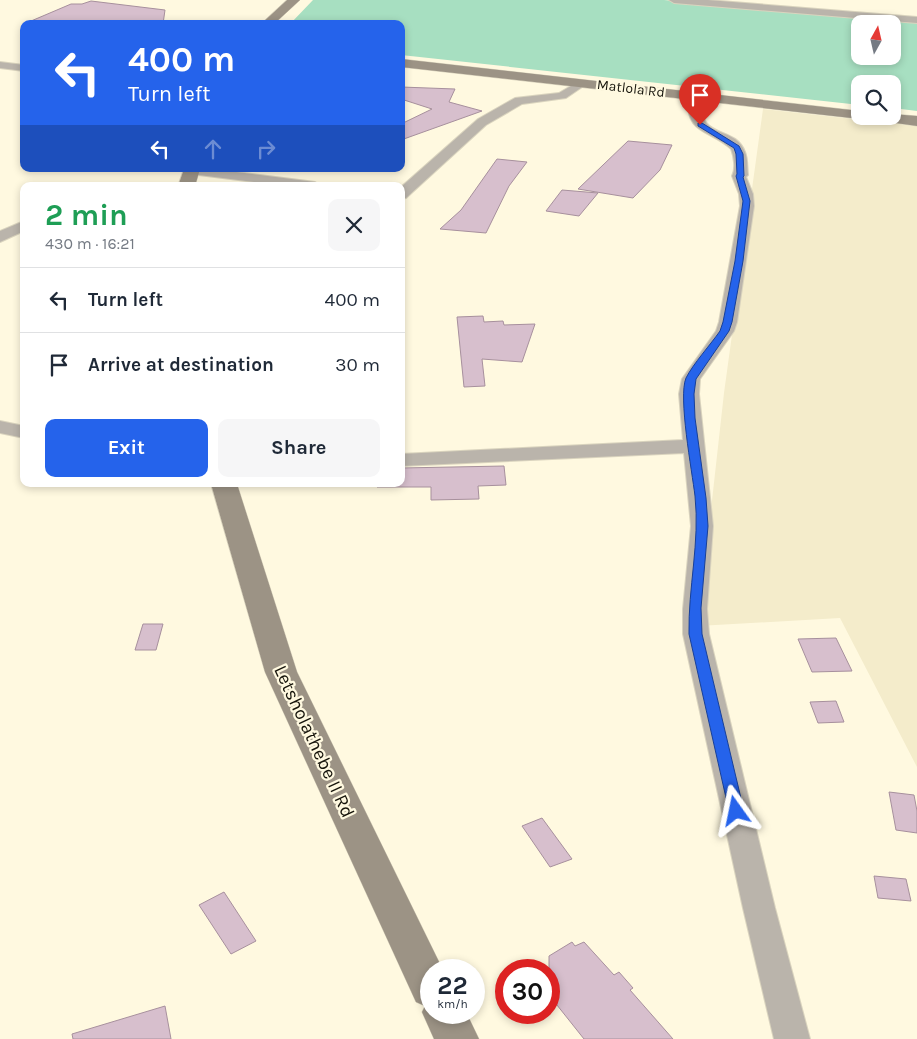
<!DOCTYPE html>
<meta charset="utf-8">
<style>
body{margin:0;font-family:Karla,sans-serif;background:#f6f6f7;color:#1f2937;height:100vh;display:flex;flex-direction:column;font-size:19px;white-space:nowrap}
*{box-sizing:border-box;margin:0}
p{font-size:16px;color:#747a83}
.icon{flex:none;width:28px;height:28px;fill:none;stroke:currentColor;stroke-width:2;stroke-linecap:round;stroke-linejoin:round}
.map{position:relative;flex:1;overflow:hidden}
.sheet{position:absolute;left:20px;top:182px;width:385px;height:305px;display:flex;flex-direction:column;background:#fff;border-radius:10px;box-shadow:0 2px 8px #0003}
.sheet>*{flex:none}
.banner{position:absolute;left:20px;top:20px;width:385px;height:152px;border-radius:10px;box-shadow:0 2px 8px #0003;background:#2563eb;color:#fff;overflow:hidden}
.needle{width:32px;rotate:8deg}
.buttons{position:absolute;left:851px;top:15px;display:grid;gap:10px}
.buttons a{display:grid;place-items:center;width:50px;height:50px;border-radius:10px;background:#fff;box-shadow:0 2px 8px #0003;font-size:25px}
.speed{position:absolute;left:420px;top:959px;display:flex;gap:10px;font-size:25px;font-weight:700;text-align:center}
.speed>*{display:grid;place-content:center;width:65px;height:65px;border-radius:50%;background:#fff;box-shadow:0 2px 8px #0003;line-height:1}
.speed small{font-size:12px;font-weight:400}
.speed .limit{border:8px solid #d22;background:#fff;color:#111}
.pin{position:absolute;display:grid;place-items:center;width:42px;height:42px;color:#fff;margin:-51px -21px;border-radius:50% 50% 50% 0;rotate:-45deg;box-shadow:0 0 5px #0007}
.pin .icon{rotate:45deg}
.me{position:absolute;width:55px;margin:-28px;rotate:348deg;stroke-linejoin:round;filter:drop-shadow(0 0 4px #0008)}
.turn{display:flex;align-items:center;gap:18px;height:105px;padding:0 25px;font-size:22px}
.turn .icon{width:65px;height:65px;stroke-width:2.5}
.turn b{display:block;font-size:35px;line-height:42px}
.lanes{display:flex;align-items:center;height:48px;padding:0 25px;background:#0003;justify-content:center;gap:25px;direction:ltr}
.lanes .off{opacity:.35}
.round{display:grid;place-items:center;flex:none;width:52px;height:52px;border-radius:10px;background:#f6f6f7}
.summary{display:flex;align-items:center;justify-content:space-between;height:85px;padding:0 25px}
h1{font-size:30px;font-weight:700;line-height:38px;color:#1e9e55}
.primary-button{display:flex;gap:10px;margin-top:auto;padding:10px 25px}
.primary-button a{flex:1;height:58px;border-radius:10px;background:#2563eb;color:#fff;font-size:20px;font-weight:700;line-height:58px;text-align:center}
.primary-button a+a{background:#f6f6f7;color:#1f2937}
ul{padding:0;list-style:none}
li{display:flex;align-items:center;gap:15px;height:65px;padding:0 25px;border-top:1px solid #e0e1e3}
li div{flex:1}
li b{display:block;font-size:19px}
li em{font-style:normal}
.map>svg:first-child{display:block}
.built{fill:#f4eccb}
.green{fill:#a7dfc1;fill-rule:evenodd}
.building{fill:#d7bfcd;stroke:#a7909d}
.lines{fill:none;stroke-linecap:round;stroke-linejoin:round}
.street-casing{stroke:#dad4be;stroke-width:2}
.secondary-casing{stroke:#dad4be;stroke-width:1}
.street{fill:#bab4ab;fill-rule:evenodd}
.secondary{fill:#9c9385;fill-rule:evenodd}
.route{fill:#2563eb;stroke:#184099}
.labels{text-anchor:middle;stroke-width:4.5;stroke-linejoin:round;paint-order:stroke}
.far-street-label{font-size:14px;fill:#15130a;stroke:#fff9e0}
.near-street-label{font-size:19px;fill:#15130a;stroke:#fff9e0}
</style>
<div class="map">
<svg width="917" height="1039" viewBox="0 0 917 1039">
<rect width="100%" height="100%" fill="#fff9e0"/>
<path class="built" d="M 763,109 L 917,126 L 917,767 L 840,618 L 698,626 L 724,393 Z"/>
<path class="green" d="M 313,0 L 664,0 L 917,22 L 917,111 L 893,108 L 892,84 L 860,84 L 860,105 L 401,55 L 401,24 L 290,24 ZM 860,24 L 892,24 L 892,56 L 860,56 Z"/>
<path class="building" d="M 91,1 L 165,10 L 163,24 L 24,24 L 71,4 L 82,4 Z
M 401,87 L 455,89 L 449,102 L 482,111 L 401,140 L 401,124 L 432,109 L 401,99 Z
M 628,141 L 672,145 L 660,170 L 633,198 L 578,189 Z
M 497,159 L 527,162 L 509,186 L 486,233 L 440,229 L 461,210 Z
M 562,190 L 598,193 L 579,216 L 546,211 Z
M 483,316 L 484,322 L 503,321 L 504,325 L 535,324 L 522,362 L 482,359 L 485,386 L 464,387 L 457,317 Z
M 504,466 L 506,485 L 478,486 L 479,499 L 431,500 L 431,487 L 377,487 L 376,484 L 401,484 L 401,468 Z
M 143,624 L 163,624 L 156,650 L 135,650 Z
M 836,638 L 852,671 L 812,672 L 798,639 Z
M 836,701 L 844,722 L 818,723 L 810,702 Z
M 889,792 L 914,795 L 917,811 L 917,833 L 896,830 Z
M 542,818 L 572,859 L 550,867 L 522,826 Z
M 874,876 L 906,879 L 911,901 L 878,898 Z
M 224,892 L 256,941 L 231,954 L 199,905 Z
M 572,942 L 575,946 L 584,942 L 614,975 L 619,972 L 633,988 L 630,990 L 673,1039 L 584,1039 L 549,995 L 549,956 Z
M 165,1006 L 171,1039 L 73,1039 L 72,1034 Z"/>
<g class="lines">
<g class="street-casing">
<path id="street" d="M 669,0 L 708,0 L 917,17 L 917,23 L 674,3 Z
M 0,62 L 24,65 L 24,71 L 0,68 Z
M 581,80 L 587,83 L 585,85 L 566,98 L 522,104 L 486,125 L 406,198 L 401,199 L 401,187 L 478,119 L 515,98 L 559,93 Z
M 694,92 L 700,96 C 698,143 734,123 745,152 C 748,159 747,167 748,175 L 746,177 L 753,194 L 754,206 L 737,322 L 734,331 L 700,379 L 699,394 L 713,526 L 707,609 L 709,634 L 775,908 L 810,1039 L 774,1039 L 743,908 L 683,634 L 683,609 L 691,526 L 684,453 L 401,466 L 401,454 L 683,440 L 679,394 L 682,379 L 716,331 L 719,322 L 740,206 L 739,194 L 732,176 C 736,169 734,157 731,149 C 709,129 685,135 688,96 Z
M 185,169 L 213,169 L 315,182 L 322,186 L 285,186 L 191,174 L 186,173 Z
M 24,221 L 24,231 L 0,242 L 0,231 Z
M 0,421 L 24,426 L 24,438 L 0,433 Z"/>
</g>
<g class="secondary-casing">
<path id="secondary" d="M 287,0 L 300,0 L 274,24 L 261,24 Z
M 401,59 L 860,111 L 860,116 L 867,116 L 860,119 L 401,67 Z
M 892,114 L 917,116 L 917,126 L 874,120 L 869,119 L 867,116 L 892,116 Z
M 184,169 L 200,169 L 195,186 L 178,186 Z
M 211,484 L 237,484 L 297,672 L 443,970 L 431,970 L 431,1012 L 466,1012 L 479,1039 L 434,1039 L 422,1012 L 425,1006 L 416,1002 L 265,672 Z"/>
</g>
<use href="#street" class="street"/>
<use href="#secondary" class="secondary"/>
</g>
<path class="route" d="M 698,123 L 702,123 L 739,146 L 743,154 L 744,176 L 743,177 L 750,201 L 743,261 L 732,322 L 729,331 L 696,379 L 694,394 L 695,418 L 706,498 L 708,526 L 701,608 L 702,634 L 744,811 L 742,816 L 736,817 L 731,816 L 729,811 L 689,634 C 688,588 700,542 695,496 C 692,471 678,397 686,378 C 693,364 711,344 720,331 L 723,322 L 735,261 L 743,201 L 736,176 L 737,174 L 736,154 L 734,148 L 698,126 Z"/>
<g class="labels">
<g class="far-street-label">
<text transform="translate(631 88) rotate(7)" y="5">Matlola Rd</text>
</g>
<g class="near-street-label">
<text transform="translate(315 741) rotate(65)" y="7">Letsholathebe II Rd</text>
</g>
</g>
</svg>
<div class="buttons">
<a><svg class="needle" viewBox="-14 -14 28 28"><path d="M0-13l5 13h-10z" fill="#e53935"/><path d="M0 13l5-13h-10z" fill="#747a83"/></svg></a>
<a><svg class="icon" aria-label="search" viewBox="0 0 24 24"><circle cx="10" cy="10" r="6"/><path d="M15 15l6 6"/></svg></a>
</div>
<div class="speed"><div>22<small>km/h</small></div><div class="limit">30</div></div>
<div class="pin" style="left:700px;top:125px;background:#d93025"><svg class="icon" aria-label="arrive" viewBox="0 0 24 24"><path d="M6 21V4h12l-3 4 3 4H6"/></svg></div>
<svg class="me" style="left:736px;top:811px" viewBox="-20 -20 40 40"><path d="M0-17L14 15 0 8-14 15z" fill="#2563eb" stroke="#fff" stroke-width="4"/></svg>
<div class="banner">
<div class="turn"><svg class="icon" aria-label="left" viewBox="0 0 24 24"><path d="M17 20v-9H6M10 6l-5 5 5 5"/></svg><div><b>400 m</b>Turn left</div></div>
<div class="lanes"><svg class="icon" aria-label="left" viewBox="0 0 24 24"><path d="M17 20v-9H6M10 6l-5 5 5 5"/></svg><svg class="icon off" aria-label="ahead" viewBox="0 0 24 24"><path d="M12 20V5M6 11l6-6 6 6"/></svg><svg class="icon off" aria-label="right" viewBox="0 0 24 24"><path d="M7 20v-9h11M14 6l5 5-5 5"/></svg></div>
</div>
<section class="sheet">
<div class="summary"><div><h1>2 min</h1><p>430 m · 16:21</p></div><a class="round"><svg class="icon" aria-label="close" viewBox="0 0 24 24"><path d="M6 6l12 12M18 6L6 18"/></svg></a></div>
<ul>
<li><svg class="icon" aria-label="left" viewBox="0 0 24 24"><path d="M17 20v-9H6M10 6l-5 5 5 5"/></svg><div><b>Turn left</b></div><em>400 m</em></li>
<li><svg class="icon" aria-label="arrive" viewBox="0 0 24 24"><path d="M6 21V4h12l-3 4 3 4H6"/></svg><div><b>Arrive at destination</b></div><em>30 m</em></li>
</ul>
<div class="primary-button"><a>Exit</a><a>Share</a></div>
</section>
</div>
